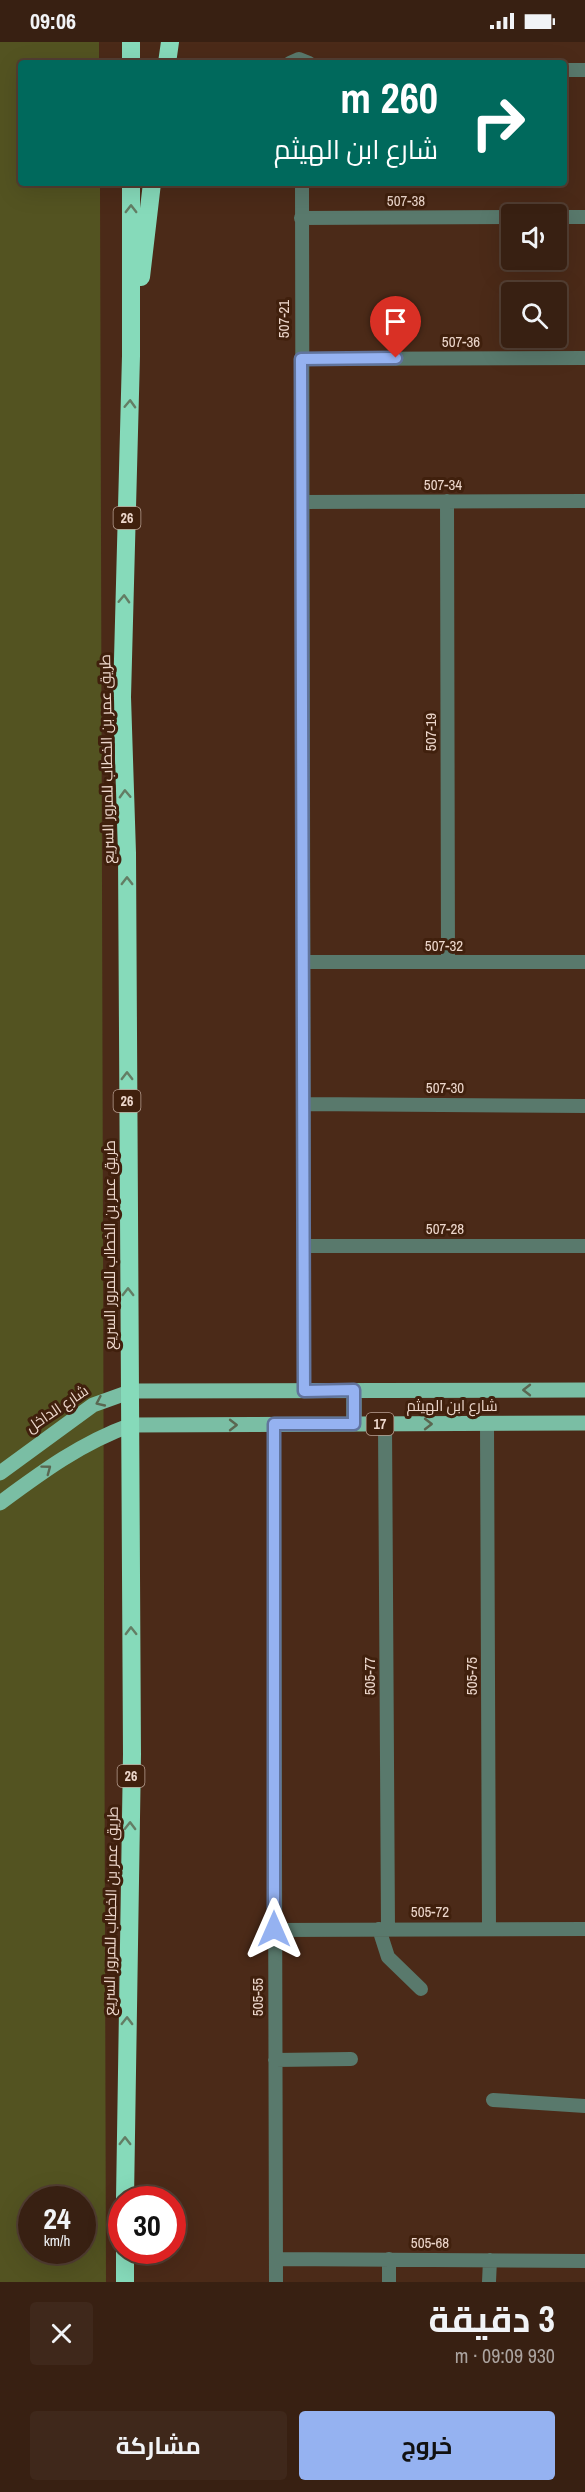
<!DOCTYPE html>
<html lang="ar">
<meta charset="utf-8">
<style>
body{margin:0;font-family:"Archivo Narrow",Cairo,sans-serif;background:#3f281b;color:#f1f3f6;direction:rtl;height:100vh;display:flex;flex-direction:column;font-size:22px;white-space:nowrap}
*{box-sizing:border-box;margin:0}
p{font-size:20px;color:#aba39f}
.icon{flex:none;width:33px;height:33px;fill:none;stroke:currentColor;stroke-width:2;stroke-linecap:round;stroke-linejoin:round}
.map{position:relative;height:2240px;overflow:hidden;direction:ltr}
.panel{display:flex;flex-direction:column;background:#382012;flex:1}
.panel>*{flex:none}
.top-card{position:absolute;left:18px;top:18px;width:549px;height:126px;border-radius:6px;box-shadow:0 6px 24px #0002,0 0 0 2px #523e32;direction:rtl;background:#00695c;color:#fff;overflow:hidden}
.tools{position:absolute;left:501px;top:162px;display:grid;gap:12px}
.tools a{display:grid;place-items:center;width:66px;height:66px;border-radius:6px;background:#382012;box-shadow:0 6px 24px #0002,0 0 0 2px #523e32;font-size:30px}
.speed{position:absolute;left:18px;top:2144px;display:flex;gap:12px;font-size:30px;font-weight:700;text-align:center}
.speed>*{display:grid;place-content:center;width:78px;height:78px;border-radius:50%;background:#382012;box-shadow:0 6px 24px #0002,0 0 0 2px #523e32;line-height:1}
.speed small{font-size:15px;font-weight:400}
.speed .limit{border:9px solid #d22;background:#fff;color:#111}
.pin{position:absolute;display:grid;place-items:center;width:51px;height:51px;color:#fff;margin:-62px -26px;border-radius:50% 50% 50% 0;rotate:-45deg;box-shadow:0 0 6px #0007}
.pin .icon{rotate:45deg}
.me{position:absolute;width:66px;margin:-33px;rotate:0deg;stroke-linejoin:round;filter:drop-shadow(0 0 4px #0008)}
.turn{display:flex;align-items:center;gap:21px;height:126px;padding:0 30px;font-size:27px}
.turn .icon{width:78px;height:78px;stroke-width:2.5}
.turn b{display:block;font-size:42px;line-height:51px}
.round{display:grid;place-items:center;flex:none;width:63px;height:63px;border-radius:6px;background:#3f281b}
.overview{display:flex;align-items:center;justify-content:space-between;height:102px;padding:0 30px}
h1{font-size:36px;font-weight:700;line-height:45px}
.primary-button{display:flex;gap:12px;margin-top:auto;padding:12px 30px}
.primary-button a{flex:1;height:69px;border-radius:6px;background:#95b2f1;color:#111;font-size:24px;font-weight:700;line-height:69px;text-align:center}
.primary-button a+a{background:#3f281b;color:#f1f3f6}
.status{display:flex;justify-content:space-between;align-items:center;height:42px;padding:0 30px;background:#382012;direction:ltr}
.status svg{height:16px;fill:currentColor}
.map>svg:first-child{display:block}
.green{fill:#535321;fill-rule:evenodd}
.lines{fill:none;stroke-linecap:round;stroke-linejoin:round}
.minor{stroke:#59796c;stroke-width:14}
.major{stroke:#7abea4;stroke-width:15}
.highway{stroke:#86daba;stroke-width:18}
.oneway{stroke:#637d64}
.oneway2{stroke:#5a6751}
.route-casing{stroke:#61749d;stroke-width:15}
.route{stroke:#95b2f1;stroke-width:10}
.labels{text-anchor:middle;stroke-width:6;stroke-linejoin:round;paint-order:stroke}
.shield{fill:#40200d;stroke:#b9a093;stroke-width:1.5}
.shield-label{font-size:14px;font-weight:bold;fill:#edd7cc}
.street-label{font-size:15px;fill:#edd7cc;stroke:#40200d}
</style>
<div class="status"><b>09:06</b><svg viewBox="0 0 49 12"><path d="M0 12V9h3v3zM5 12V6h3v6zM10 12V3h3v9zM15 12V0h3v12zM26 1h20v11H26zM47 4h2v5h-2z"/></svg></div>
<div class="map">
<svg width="585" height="2240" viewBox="0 0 585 2240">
<rect width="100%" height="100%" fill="#4b2a18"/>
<path class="green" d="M 0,0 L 99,0 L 99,21 L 21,21 L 21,141 L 100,141 L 106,2240 L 0,2240 ZM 32,2157 L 82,2157 L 82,2208 L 32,2208 Z"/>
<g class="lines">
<path class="minor" d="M 290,21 L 299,17 L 309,21
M 564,28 L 585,28
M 302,141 L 304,1349
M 556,175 L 585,175
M 301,176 L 512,175
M 301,317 L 585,316
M 447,459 L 448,920
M 302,460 L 585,459
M 304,920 L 585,920
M 304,1062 L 585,1064
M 305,1204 L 585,1204
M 274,1382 L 276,2240
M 385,1382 L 388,1887
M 487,1382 L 489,1887
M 379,1887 L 388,1915 L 421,1947
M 274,1888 L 585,1887
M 275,2018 L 351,2017
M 493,2058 L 585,2064
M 276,2217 L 585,2219
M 389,2240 L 389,2217
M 489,2240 L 490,2218"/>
<path class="major" d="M 354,1349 L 354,1382
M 0,1431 L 93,1363 L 132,1349 L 585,1348
M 0,1461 C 42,1430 81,1401 131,1383 L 585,1381"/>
<path class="highway" d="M 131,0 L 131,21
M 167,21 L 170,0
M 141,235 L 152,141
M 125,2157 L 132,1712 L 127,811 L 122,655 L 131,314 L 131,141
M 125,2240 L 125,2208"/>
</g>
<defs><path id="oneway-chevron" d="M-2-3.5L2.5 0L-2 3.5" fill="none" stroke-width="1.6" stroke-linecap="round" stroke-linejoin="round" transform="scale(1.5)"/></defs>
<g class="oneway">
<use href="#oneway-chevron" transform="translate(131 167) rotate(-90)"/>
<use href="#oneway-chevron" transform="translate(130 362) rotate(-88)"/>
<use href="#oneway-chevron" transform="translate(124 557) rotate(-88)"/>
<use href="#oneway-chevron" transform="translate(125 752) rotate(-92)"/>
<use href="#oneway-chevron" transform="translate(127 839) rotate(-90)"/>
<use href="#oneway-chevron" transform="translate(127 1034) rotate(-90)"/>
<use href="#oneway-chevron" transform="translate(128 1250) rotate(-90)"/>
<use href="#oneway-chevron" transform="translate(131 1589) rotate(-91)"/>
<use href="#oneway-chevron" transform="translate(130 1784) rotate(-89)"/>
<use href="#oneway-chevron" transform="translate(127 1979) rotate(-89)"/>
<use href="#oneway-chevron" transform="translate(125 2099) rotate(-90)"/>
</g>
<g class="oneway2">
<use href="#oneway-chevron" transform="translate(527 1348) rotate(180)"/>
<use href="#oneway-chevron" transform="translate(100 1360) rotate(155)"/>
<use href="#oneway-chevron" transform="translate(428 1382)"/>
<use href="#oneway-chevron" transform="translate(233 1383)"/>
<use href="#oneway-chevron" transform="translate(47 1427) rotate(-37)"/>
</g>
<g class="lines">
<g class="route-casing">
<path id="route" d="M 274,1887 L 274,1382 L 354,1382 L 354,1348 L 304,1349 L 301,317 L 396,316"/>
</g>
<use href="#route" class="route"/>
</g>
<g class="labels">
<g class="shield">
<rect x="113.5" y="465" width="27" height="22" rx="4.5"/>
<rect x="113.5" y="1048" width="27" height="22" rx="4.5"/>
<rect x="366.5" y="1371" width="27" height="22" rx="4.5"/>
<rect x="117.5" y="1723" width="27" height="22" rx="4.5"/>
</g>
<g class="shield-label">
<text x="127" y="481">26</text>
<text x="127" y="1064">26</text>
<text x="380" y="1387">17</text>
<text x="131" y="1739">26</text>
</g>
<g class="street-label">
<text x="406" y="164">507-38</text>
<text transform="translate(284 277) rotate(-90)" y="5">507-21</text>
<text x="461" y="305">507-36</text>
<text x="443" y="448">507-34</text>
<text transform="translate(431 690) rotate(-90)" y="5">507-19</text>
<text transform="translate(107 717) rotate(-91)" y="5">طريق عمر بن الخطاب للمرور السريع</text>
<text x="444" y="909">507-32</text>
<text x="445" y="1051">507-30</text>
<text x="445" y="1192">507-28</text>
<text transform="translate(110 1203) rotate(-90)" y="5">طريق عمر بن الخطاب للمرور السريع</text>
<text x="452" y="1369">شارع ابن الهيثم</text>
<text transform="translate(57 1367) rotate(-34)" y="5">شارع الداخل</text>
<text transform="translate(370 1634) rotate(-90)" y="5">505-77</text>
<text transform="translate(472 1634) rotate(-90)" y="5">505-75</text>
<text transform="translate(111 1869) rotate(-89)" y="5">طريق عمر بن الخطاب للمرور السريع</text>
<text x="430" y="1875">505-72</text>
<text transform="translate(258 1955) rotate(-90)" y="5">505-55</text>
<text x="430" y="2206">505-68</text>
</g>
</g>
</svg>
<div class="tools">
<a><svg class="icon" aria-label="sound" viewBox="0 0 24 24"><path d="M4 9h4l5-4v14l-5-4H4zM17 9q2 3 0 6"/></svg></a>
<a><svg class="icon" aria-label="search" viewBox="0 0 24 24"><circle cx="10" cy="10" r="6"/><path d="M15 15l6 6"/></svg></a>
</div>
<div class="speed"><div>24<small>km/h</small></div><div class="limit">30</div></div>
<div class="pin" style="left:396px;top:316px;background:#d93025"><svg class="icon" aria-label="arrive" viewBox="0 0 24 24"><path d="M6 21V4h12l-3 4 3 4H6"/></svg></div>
<svg class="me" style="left:274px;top:1887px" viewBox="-20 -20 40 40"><path d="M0-17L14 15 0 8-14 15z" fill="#95b2f1" stroke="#fff" stroke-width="4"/></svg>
<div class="top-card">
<div class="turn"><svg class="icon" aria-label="right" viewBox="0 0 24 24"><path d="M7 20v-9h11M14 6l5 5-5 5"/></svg><div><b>260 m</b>شارع ابن الهيثم</div></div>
</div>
</div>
<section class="panel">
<div class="overview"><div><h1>3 دقيقة</h1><p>930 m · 09:09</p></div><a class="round"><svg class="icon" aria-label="close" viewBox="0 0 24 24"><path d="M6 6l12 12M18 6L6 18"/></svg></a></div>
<div class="primary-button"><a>خروج</a><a>مشاركة</a></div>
</section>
